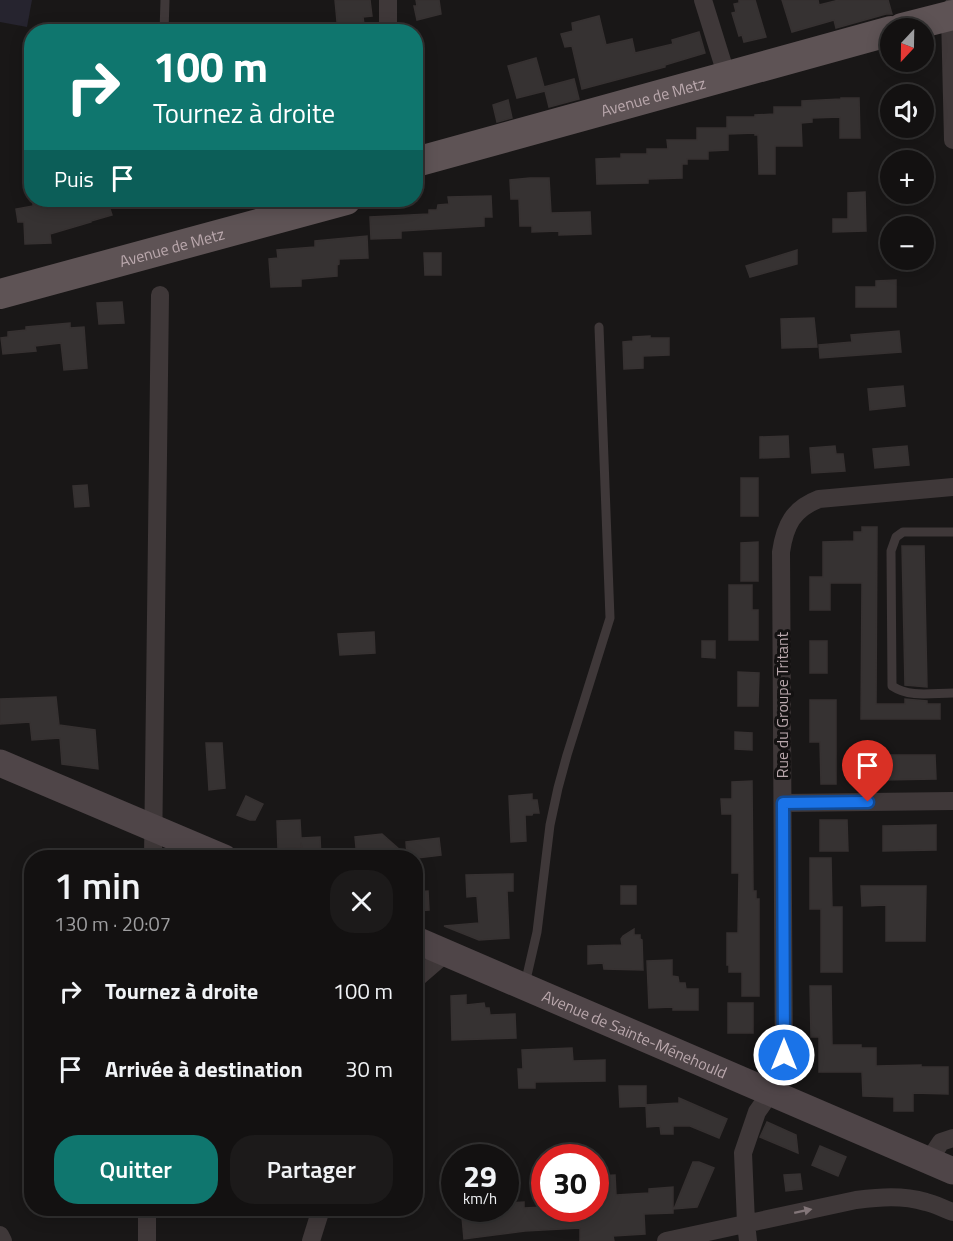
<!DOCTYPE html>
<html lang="fr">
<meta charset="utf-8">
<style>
body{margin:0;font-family:"Titillium Web",sans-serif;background:#1c1a1a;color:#f1f3f6;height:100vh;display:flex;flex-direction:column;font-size:22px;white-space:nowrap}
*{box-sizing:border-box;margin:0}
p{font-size:20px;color:#9d9d9f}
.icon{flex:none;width:33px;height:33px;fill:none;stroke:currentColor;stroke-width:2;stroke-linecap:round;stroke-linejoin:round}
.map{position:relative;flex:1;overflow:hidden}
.panel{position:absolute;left:24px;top:850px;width:399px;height:366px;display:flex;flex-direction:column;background:#131111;border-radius:24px;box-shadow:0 3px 15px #0003,0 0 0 2px #323131}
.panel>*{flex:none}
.top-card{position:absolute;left:24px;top:24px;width:399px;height:183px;border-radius:24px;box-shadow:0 3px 15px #0003,0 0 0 2px #323131;background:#0f766e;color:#fff;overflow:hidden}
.needle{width:39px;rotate:202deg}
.fabs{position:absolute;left:880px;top:18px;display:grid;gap:12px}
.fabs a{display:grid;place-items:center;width:54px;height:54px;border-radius:50%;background:#131111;box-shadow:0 3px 15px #0003,0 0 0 2px #323131;font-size:30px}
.speed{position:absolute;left:441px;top:1144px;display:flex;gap:12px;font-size:30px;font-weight:700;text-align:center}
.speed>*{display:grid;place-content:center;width:78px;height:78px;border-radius:50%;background:#131111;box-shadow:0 3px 15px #0003,0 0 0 2px #323131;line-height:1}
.speed small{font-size:15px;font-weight:400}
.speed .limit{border:9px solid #d22;background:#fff;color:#111}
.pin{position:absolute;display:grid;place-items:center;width:51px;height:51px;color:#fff;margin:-62px -26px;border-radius:50% 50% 50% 0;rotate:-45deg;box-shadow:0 0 6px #0007}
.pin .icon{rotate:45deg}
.me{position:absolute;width:66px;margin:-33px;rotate:0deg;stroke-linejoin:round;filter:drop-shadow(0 0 4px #0008)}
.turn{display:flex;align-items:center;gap:21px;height:126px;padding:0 30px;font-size:27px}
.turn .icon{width:78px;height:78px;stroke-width:2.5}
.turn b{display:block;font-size:42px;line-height:51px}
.then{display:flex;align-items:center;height:57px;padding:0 30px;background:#0003;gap:12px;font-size:22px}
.round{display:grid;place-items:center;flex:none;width:63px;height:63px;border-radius:24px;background:#1c1a1a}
.headline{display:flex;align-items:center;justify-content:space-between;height:102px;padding:0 30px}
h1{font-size:36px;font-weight:600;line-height:45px}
.primary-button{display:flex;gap:12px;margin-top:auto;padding:12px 30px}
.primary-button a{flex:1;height:69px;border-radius:24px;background:#0f766e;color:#fff;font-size:24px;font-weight:600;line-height:69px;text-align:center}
.primary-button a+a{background:#1c1a1a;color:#f1f3f6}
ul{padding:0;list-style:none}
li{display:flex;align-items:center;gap:18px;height:78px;padding:0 30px}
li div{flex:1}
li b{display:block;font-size:22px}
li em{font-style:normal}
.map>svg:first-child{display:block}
.green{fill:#26242f}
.building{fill:#363232;stroke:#363131;stroke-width:1.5}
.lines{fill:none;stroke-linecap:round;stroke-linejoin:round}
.lane{stroke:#3f3839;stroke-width:9}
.street{stroke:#3f3839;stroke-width:18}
.secondary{stroke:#4f4548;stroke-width:27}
.primary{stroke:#5e5355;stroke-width:30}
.oneway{fill:#837679}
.route-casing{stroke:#114b97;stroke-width:15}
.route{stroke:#1a73e8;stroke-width:10}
.labels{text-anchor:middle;stroke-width:6;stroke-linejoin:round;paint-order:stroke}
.street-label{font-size:16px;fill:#baa8ad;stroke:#141212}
</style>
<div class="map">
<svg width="953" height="1241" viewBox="0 0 953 1241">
<rect width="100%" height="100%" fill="#191717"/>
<path class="green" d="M 0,0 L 32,0 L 27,27 L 0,22 Z"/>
<path class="building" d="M 335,0 L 370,0 L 372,16 L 363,17 L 365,32 L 338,32 Z
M 416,0 L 439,0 L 441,14 L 417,20 L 414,6 L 417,6 Z
M 739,0 L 755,0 L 766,37 L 744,42 L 742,35 L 739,36 L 732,13 L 736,12 L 734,4 L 739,3 Z
M 782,0 L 818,0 L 819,5 L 839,0 L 888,0 L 892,14 L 886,14 L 836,28 L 834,20 L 792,32 Z
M 599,16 L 606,45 L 632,39 L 635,53 L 673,44 L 672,40 L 699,32 L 705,53 L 665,65 L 665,67 L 582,89 L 572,46 L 565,47 L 561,34 L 573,31 L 572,23 Z
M 536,58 L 544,87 L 574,79 L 579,99 L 549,107 L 545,91 L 517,98 L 508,66 Z
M 841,98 L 859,98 L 860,138 L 840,138 L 840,117 L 812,118 L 812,122 L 801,123 L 802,146 L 775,146 L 775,174 L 759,174 L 758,135 L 755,135 L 755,133 L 728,134 L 728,150 L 708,151 L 708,159 L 687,159 L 687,164 L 682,164 L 682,178 L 648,179 L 648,183 L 597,184 L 596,159 L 621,158 L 621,154 L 647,154 L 647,149 L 668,149 L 667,140 L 697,140 L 697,128 L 727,128 L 727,117 L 755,117 L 755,115 L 774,114 L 774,107 L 802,107 L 802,101 L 841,99 Z
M 508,100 L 512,118 L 497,122 L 493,105 Z
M 530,178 L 549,178 L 551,213 L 590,212 L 591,234 L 559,235 L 559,231 L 532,232 L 532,226 L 520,226 L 519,199 L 511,199 L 510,180 Z
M 865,192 L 866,231 L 833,232 L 833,219 L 848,219 L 848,193 Z
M 491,196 L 492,217 L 484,217 L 484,226 L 401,231 L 401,238 L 371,239 L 370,217 L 429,214 L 429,210 L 437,210 L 438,205 L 449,204 L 448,197 Z
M 93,200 L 107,200 L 112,215 L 91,221 L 91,222 L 50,234 L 51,243 L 25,244 L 24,222 L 18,222 L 16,209 L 33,206 L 33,202 L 47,201 L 48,209 L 63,205 L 64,208 Z
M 367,236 L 368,258 L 339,259 L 339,264 L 337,265 L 337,276 L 301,279 L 301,286 L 271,287 L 269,259 L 278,258 L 277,250 L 315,247 L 315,241 Z
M 797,250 L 797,264 L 750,277 L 746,266 Z
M 424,253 L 441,253 L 441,275 L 425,275 Z
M 896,280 L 896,307 L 856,307 L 856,287 L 876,287 L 876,281 Z
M 122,302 L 124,323 L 99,324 L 97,303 Z
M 814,318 L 817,347 L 782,348 L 781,319 Z
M 70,323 L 70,328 L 84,327 L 87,368 L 64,370 L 61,343 L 35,346 L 36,351 L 3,354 L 1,338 L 8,337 L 8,332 L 26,330 L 26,327 Z
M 899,331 L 901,352 L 820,358 L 819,345 L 852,342 L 851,335 Z
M 650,336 L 650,338 L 669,338 L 669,355 L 643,356 L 643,368 L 624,369 L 623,342 L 633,341 L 633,337 Z
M 903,386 L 905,406 L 870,410 L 868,389 Z
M 788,436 L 789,457 L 760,458 L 760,437 Z
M 835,446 L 836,454 L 843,454 L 845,471 L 812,473 L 810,448 Z
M 907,446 L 909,465 L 875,468 L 873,449 Z
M 741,478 L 758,478 L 758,516 L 741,516 Z
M 87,485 L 89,506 L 75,507 L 73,486 Z
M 862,527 L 877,527 L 876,704 L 905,704 L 905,699 L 927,701 L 927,704 L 940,704 L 940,719 L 861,719 L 862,583 L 830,583 L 830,610 L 810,610 L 810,577 L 823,577 L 823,542 L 854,541 L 854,532 L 862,532 Z
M 758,542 L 758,581 L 741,581 L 741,543 Z
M 902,546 L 924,546 L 927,687 L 905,685 Z
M 729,585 L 752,585 L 752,610 L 758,610 L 758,640 L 729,640 Z
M 374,632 L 375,653 L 340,655 L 338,634 Z
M 702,641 L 715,641 L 715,658 L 702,657 Z
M 810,641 L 827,641 L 827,673 L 810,673 Z
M 738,672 L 759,673 L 758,706 L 738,706 Z
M 56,697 L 59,725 L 95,730 L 98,769 L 62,764 L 60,738 L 32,740 L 30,722 L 0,724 L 0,699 Z
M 810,700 L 836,700 L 836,784 L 821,784 L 820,742 L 810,742 Z
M 735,732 L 752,733 L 752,750 L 735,749 Z
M 206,743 L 222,743 L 225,788 L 209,790 Z
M 882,755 L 935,755 L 936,779 L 882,780 Z
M 752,781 L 753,891 L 756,891 L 756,899 L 759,899 L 759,996 L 742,996 L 742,972 L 729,972 L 729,965 L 727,965 L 727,933 L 738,933 L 739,873 L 732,873 L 732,814 L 722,814 L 721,799 L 732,799 L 732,782 Z
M 532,794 L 532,800 L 537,800 L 539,813 L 533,813 L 532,815 L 525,815 L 526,841 L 511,842 L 509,796 Z
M 246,796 L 263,804 L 255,820 L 250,820 L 237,815 Z
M 300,820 L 301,838 L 320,837 L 321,858 L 302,858 L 301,843 L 302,848 L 278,849 L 277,821 Z
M 820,820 L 847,820 L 848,851 L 820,851 Z
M 936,825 L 936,850 L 883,851 L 883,826 Z
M 382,834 L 407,856 L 406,842 L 439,838 L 441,855 L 417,858 L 357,858 L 355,837 Z
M 810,858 L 831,858 L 832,907 L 842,907 L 842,972 L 821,972 L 821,909 L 810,909 Z
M 513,874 L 513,891 L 507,891 L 509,938 L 479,940 L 444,926 L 479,923 L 477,896 L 467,897 L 466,875 Z
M 621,886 L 636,886 L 636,904 L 621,904 Z
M 861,886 L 926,886 L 925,941 L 886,941 L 886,905 L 862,906 Z
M 428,891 L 429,910 L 416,911 L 416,892 Z
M 634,929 L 634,935 L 640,935 L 640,939 L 642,940 L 643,970 L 604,969 L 603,963 L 588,964 L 588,946 L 622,945 L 621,939 L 623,936 Z
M 672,960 L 672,976 L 678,977 L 679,983 L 685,983 L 686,989 L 698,989 L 698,1010 L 673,1010 L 673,1007 L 649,1008 L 647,961 Z
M 810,986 L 831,986 L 832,1045 L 861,1045 L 861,1048 L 876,1048 L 876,1066 L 921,1065 L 921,1067 L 948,1067 L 948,1094 L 913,1093 L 913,1111 L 894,1111 L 894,1097 L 863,1096 L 862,1072 L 819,1072 L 819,1037 L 811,1037 Z
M 466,995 L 466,1005 L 484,1003 L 485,1008 L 489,1008 L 490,1015 L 515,1014 L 516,1038 L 452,1040 L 451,996 Z
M 728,1003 L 753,1003 L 753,1033 L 728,1033 Z
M 572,1048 L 573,1061 L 605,1060 L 605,1081 L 535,1082 L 535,1088 L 519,1088 L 518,1069 L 523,1069 L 522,1050 Z
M 619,1086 L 646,1086 L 646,1106 L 620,1107 Z
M 679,1098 L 727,1119 L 719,1138 L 690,1126 L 673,1126 L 673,1134 L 661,1134 L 660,1126 L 647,1127 L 646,1105 L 679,1103 Z
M 767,1122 L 796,1135 L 798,1153 L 760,1137 Z
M 820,1146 L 846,1157 L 838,1176 L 812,1165 Z
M 693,1162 L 699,1162 L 714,1168 L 697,1207 L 674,1209 Z
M 800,1174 L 802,1189 L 786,1191 L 784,1175 Z
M 615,1175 L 616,1195 L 649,1193 L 649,1189 L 673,1187 L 673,1213 L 644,1214 L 645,1234 L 613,1236 L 614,1241 L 580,1241 L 580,1228 L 525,1231 L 464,1239 L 462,1217 L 498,1213 L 498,1209 L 506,1209 L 506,1203 L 524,1202 L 524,1208 L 544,1207 L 544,1209 L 562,1209 L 563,1217 L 593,1213 L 593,1209 L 596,1209 L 596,1176 Z"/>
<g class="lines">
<path class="lane" d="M 164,32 L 165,0
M 953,532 L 903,532 L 896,537 L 891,551 L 892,686 C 910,698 932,693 953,693
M 525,984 L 537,932 L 550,825 L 558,788 L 567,755 L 610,618 L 599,327"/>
<path class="street" d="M 388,0 L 388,32
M 703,0 L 727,77
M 952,7 L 950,15 L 953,140
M 783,803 L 953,801
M 153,858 L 160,295
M 416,979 L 446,953
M 929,1160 L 941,1142 L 953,1138
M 0,1235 L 3,1241
M 147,1241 L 147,1209
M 311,1241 L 321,1209
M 666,1241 L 856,1200 C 880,1197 902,1195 926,1202 C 935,1204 944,1209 953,1212
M 748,1241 L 746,1223 L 743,1153 L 757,1112 L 771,1092 L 784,1078 L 781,552 C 785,525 793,509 819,499 L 953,487"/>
<g class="secondary">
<path d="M 0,763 L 224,858"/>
<path id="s1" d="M 416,940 L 953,1171"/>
</g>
<g class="primary">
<path d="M 902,28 L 953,15"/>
<path id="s2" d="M 416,162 L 891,31"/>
<path id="s3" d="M 0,294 L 346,200"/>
</g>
</g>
<defs><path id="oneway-solid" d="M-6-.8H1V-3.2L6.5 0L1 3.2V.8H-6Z" transform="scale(1.5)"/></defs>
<use class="oneway" href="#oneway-solid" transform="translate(803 1211) rotate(-12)"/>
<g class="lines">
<g class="route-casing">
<path id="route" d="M 784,1055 L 783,803 L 868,802"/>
</g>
<use href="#route" class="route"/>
</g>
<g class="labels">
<g class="street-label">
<text dy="6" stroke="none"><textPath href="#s2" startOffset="246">Avenue de Metz</textPath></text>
<text dy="6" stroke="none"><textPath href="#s3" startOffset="178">Avenue de Metz</textPath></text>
<text transform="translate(782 705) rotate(-90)" y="6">Rue du Groupe Tritant</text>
<text dy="6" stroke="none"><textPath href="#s1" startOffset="238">Avenue de Sainte-Ménehould</textPath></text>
</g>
</g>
</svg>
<div class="fabs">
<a><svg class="needle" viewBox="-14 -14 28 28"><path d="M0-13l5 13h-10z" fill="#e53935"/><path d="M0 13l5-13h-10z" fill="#9d9d9f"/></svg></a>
<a><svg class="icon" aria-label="sound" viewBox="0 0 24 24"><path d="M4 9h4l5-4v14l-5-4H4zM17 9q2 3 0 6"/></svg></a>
<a>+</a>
<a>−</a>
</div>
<div class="speed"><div>29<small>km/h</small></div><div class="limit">30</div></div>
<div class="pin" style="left:868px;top:802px;background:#d93025"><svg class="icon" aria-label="arrive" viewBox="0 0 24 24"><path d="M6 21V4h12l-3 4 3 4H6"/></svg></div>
<svg class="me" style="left:784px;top:1055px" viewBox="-20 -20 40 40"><circle r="17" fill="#1a73e8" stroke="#fff" stroke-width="3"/><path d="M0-11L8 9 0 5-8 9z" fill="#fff"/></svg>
<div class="top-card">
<div class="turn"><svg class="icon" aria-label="right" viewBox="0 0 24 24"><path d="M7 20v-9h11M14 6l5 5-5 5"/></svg><div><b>100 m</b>Tournez à droite</div></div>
<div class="then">Puis<svg class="icon" aria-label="arrive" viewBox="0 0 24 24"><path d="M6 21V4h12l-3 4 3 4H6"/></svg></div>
</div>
<section class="panel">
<div class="headline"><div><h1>1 min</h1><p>130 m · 20:07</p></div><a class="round"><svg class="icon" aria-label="close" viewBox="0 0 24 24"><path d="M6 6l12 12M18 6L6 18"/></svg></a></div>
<ul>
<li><svg class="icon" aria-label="right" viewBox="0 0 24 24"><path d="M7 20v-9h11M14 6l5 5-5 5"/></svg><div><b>Tournez à droite</b></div><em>100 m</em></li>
<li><svg class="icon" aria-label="arrive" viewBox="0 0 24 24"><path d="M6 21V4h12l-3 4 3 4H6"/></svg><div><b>Arrivée à destination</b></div><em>30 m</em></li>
</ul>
<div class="primary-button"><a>Quitter</a><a>Partager</a></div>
</section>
</div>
